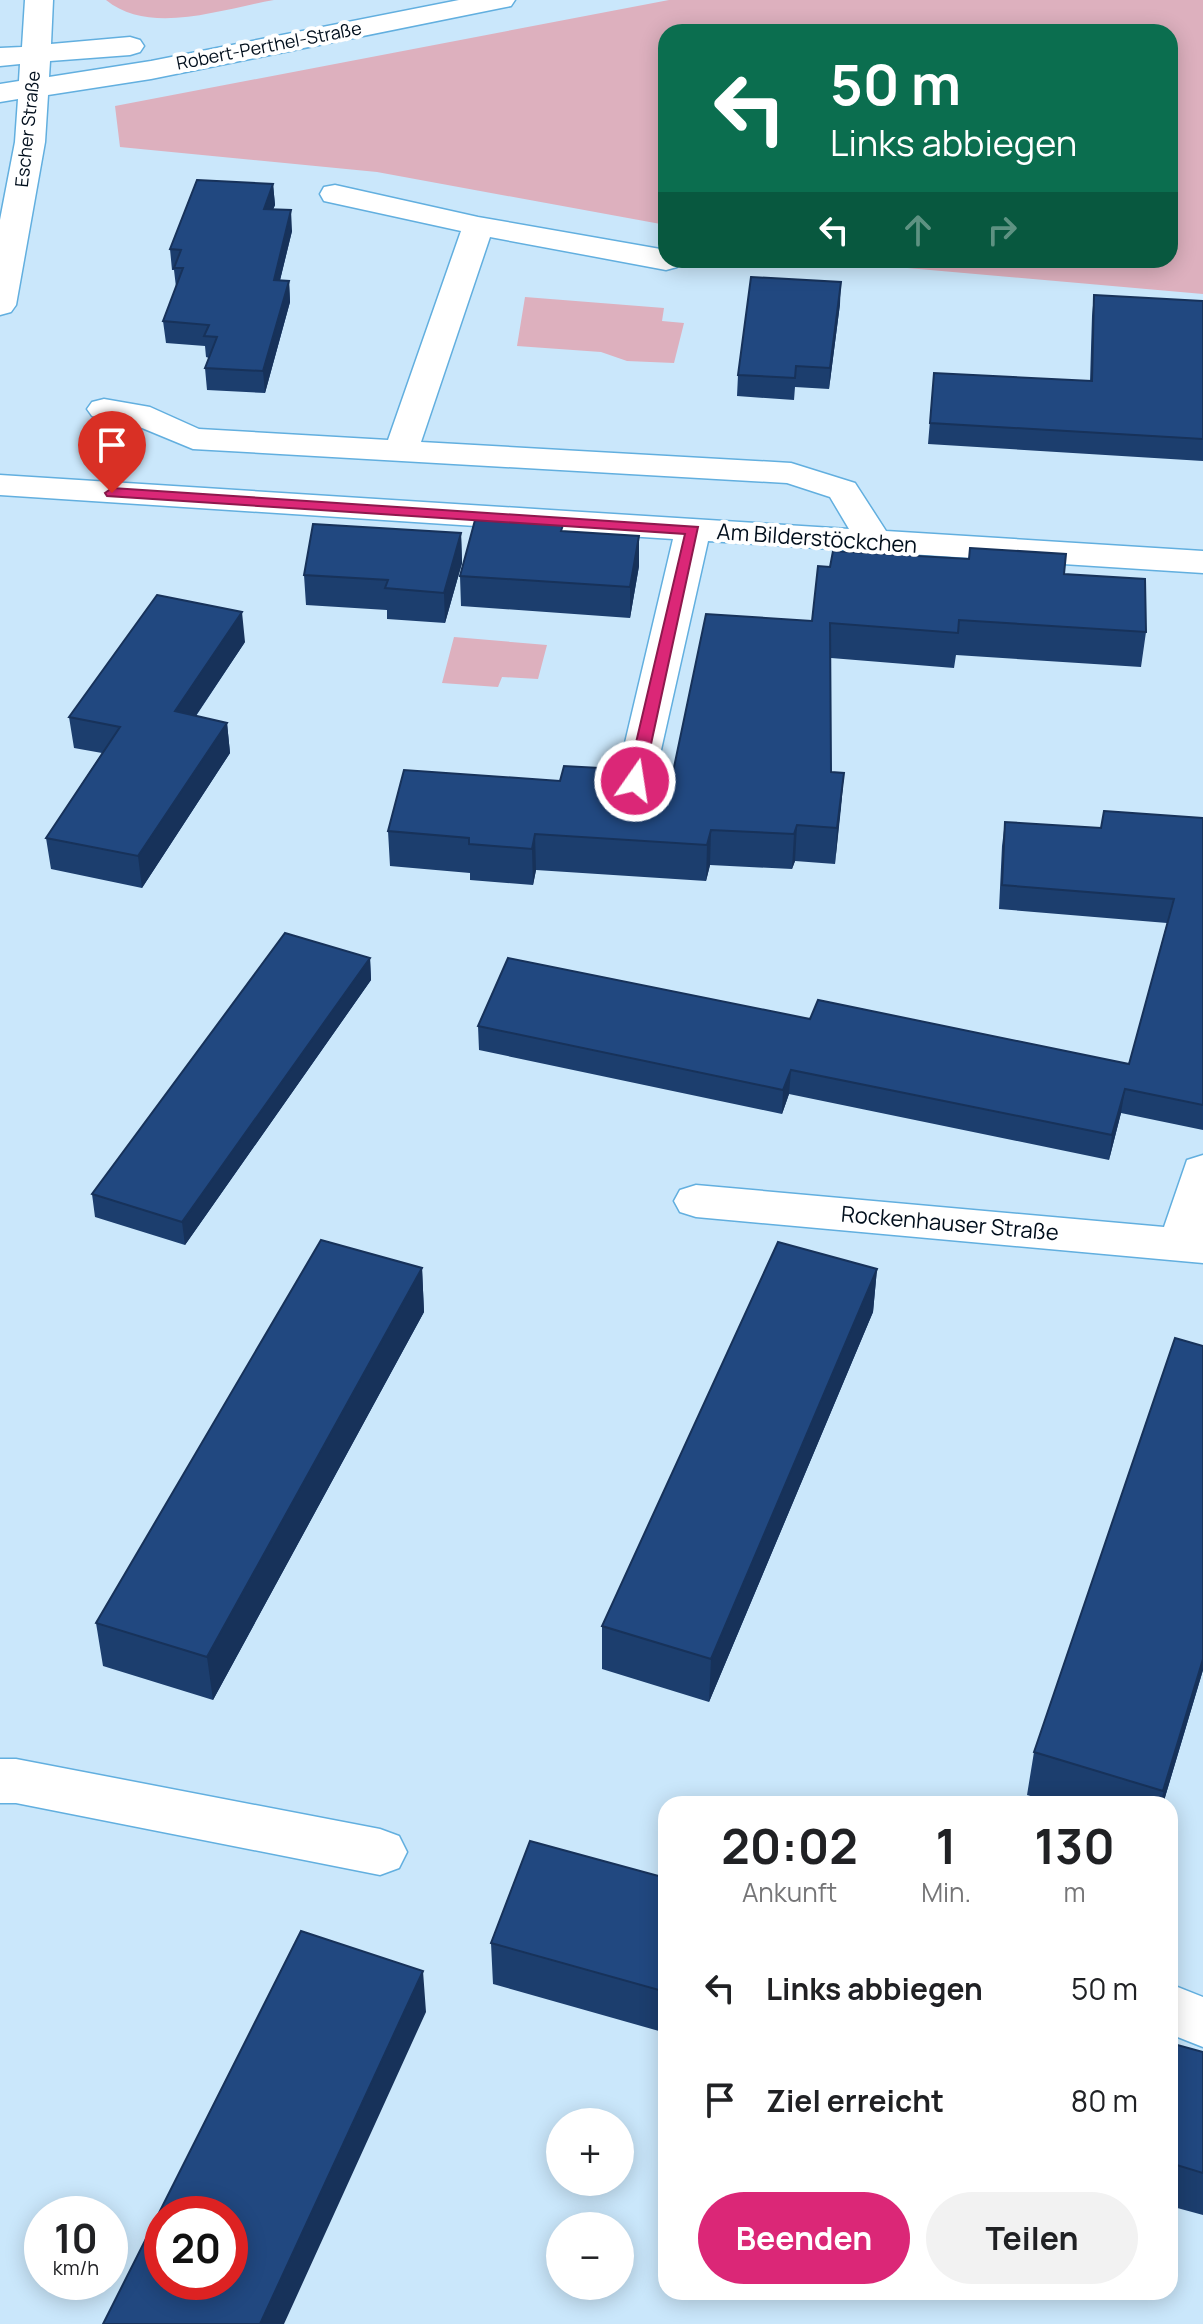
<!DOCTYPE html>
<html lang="de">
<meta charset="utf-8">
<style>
body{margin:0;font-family:Manrope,sans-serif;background:#f2f2f2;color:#202124;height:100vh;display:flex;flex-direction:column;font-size:30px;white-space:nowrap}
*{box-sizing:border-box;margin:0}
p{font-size:26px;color:#757577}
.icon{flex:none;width:44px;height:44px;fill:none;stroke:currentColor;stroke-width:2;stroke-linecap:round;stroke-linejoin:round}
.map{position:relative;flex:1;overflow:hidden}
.drawer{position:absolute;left:658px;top:1796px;width:520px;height:504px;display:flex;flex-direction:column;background:#fff;border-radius:24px;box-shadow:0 4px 20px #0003}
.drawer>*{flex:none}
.top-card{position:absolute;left:658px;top:24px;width:520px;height:244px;border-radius:24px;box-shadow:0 4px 20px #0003;background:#0b6e4f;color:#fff;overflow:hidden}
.tools{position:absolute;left:546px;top:2108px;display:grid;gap:16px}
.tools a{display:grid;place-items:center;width:88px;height:88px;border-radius:50%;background:#fff;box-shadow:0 4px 20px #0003;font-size:40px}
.speed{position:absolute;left:24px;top:2196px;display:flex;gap:16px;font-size:40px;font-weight:700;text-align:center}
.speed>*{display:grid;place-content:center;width:104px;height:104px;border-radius:50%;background:#fff;box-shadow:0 4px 20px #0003;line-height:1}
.speed small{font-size:20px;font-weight:400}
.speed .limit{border:12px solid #d22;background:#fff;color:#111}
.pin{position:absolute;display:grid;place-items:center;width:68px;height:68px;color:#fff;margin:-82px -34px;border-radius:50% 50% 50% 0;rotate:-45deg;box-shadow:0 0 8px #0007}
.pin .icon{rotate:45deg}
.me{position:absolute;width:88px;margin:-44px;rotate:13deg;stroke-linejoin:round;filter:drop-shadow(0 0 6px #0008)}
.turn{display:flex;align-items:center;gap:28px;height:168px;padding:0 40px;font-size:36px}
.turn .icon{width:104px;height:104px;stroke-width:2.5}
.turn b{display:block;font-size:56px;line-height:68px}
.lanes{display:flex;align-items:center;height:76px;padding:0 40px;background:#0003;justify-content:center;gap:40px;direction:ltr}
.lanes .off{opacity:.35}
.eta{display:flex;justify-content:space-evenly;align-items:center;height:136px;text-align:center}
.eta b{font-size:48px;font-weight:700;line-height:56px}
.action{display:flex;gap:16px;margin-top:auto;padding:16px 40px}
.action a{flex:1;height:92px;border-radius:48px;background:#db2777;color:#fff;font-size:32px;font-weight:700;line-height:92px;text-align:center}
.action a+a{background:#f2f2f2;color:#202124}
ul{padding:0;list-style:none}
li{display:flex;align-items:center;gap:24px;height:112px;padding:0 40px}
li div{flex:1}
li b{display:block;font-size:30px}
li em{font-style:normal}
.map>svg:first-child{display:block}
.green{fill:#ddb0be}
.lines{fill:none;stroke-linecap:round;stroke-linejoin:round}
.minor-casing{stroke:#62afdf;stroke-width:3}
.minor{fill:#fff;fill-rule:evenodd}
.wall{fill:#1c3e6e}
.shaded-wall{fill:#17325a}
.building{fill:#214880;stroke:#17325a;stroke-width:2;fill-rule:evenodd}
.route{fill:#db2777;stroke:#8e194d;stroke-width:2}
.labels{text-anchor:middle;stroke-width:8;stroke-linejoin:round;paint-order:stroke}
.far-street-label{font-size:18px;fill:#000e1c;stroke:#fff}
.street-label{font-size:22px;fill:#000e1c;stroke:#fff}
</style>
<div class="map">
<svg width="1203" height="2324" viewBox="0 0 1203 2324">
<rect width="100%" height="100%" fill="#cae7fb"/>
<path class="green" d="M 106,0 L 274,0 C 222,9 150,36 106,0 Z
M 669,0 L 1203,0 L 1203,294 L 896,267 L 857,260 L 1170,260 L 1170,32 L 666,32 L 666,225 L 377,172 L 120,147 L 115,106 Z
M 525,297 L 664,308 L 662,321 L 684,323 L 674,363 L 627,361 L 601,352 L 517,346 Z
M 454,637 L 547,645 L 538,679 L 502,677 L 498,687 L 442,683 Z"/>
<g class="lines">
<g class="minor-casing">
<path id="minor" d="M 25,0 L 53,0 L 51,44 L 130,37 L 140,40 L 144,46 L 140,52 L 130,55 L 50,61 L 49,77 L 151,61 L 459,0 L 515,0 L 511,6 L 501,8 L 151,79 L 48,95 L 45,142 L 16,305 L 11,312 L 0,315 L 0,220 L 15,142 L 18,99 L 0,102 L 0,84 L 19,81 L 20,64 L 0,66 L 0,48 L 22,47 Z
M 335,185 L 478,217 L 666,250 L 666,260 L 682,260 L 677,267 L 666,270 L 490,237 L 421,442 L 791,463 L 855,483 L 886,531 L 1203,551 L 1203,573 L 708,541 L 654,781 L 649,790 L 635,793 L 621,790 L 616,781 L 673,539 L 0,495 L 0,475 L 849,529 L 830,497 L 787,483 L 193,449 L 130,423 L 92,416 L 87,409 L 92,402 L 104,399 L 150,407 L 199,429 L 388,440 L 461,231 L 324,201 L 320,194 L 324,187 Z
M 1203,1155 L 1203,1263 L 696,1217 L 680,1212 L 674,1201 L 680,1190 L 696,1185 L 1164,1227 L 1187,1160 Z
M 0,1759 L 16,1759 L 380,1829 L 399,1836 L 407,1852 L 399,1868 L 380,1875 L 16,1803 L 0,1803 Z
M 1170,1984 L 1203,1997 L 1203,2047 L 1170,2034 Z"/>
</g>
<use href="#minor" class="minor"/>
</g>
<path class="wall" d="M 273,184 L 275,205 L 273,209 L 292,231 L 280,280 L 289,281 L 290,302 L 265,393 L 207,390 L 205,368 L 209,358 L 206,357 L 205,346 L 166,343 L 163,321 L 176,287 L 174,270 L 172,270 L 170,249 Z
M 1094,295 L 1203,301 L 1203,461 L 928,444 L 934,373 L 1090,381 L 1092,316 Z
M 840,304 L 829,389 L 795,387 L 794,400 L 737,396 L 738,375 Z
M 563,531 L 639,566 L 630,618 L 461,606 L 460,576 Z
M 461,533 L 462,563 L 445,623 L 387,619 L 387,610 L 306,605 L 304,575 Z
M 1064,574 L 1146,632 L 1141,667 L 956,655 L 954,668 L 831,658 L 831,772 L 844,773 L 835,864 L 795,861 L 792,869 L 710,865 L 706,881 L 536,870 L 533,885 L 470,880 L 470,873 L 390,866 L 388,831 L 560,781 L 673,772 L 812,621 Z
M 245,642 L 196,716 L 227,723 L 230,753 L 142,888 L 51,869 L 46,838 L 102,753 L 74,748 L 69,717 Z
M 1203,818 L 1203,1130 L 1121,1113 L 1109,1160 L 789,1094 L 782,1114 L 479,1050 L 478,1026 L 810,1019 L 1129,1064 L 1167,923 L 999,909 L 1002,846 L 1005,822 L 1101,828 Z
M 370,958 L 371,980 L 185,1245 L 95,1217 L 92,1194 Z
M 422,1268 L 424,1312 L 213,1700 L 103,1666 L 96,1623 Z
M 877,1269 L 873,1312 L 709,1702 L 602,1669 L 602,1626 Z
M 1203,1346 L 1203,1670 L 1163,1804 L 1057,1804 L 1027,1795 L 1034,1752 Z
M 666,1878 L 666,2033 L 493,1984 L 491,1943 Z
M 1170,2043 L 1203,2052 L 1203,2215 L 1170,2206 Z"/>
<path class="shaded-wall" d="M 273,184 L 275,205 L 265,230 L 264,209 Z
M 291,210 L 292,231 L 275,301 L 274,280 Z
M 289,281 L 290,302 L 265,393 L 263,371 Z
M 841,282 L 840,304 L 829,389 L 830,368 Z
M 461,533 L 462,563 L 445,623 L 444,593 Z
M 639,536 L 639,566 L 630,618 L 630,587 Z
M 242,612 L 245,642 L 178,742 L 175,711 Z
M 227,723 L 230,753 L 142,888 L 138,856 Z
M 844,773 L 841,808 L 835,864 L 837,828 Z
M 797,825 L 795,861 L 792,869 L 794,834 Z
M 711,830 L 710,865 L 706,881 L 707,845 Z
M 535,834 L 536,870 L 533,885 L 532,849 Z
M 370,958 L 371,980 L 185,1245 L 182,1222 Z
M 791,1070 L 789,1094 L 782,1114 L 783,1090 Z
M 1125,1089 L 1121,1113 L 1109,1160 L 1112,1135 Z
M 422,1268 L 424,1312 L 213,1700 L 207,1657 Z
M 877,1269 L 873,1312 L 709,1702 L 711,1659 Z
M 1203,1659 L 1203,1670 L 1163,1804 L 1160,1804 Z
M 423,1971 L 426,2012 L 284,2324 L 260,2324 Z"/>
<path class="building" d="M 197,180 L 273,184 L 264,209 L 291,210 L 274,280 L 289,281 L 263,371 L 205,368 L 217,337 L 204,336 L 209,325 L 163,321 L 183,268 L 174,268 L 181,250 L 170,249 Z
M 751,277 L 841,282 L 830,368 L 796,366 L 795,378 L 738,375 Z
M 1094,295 L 1203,301 L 1203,439 L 930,423 L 934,373 L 1092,381 Z
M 475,520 L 563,525 L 561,531 L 639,536 L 630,587 L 460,576 Z
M 313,524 L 461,533 L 444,593 L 385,588 L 388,580 L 304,575 Z
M 970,548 L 1066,554 L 1064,574 L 1145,579 L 1146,632 L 959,620 L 958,633 L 830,623 L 831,772 L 844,773 L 837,828 L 797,825 L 794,834 L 711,830 L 707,845 L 535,834 L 532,849 L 469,844 L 469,838 L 388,831 L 404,770 L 560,781 L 564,766 L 673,772 L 706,614 L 812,621 L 818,566 L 830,567 L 833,551 L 969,559 Z
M 157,595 L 242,612 L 175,711 L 227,723 L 138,856 L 46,838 L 120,727 L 69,717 Z
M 1104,811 L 1203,818 L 1203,1105 L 1125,1089 L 1112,1135 L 791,1070 L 783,1090 L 478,1026 L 508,958 L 810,1019 L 818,1000 L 1129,1064 L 1174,899 L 1002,885 L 1005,822 L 1101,828 Z
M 285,933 L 370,958 L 182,1222 L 92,1194 Z
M 321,1240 L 422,1268 L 207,1657 L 96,1623 Z
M 778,1242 L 877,1269 L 711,1659 L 602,1626 Z
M 1175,1338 L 1203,1346 L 1203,1659 L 1163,1791 L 1034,1752 Z
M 530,1841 L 666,1878 L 666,1992 L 491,1943 Z
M 301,1931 L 423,1971 L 260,2324 L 103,2324 ZM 162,2214 L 230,2214 L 230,2282 L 162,2282 Z
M 1170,2043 L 1203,2052 L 1203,2173 L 1170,2163 Z"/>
<path class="route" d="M 112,488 L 698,527 L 643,781 L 635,786 L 627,781 L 685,534 L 107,496 L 105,493 Z"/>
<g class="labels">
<g class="far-street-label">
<text transform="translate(269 46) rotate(-11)" y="6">Robert-Perthel-Straße</text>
<text transform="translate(28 129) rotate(-84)" y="6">Escher Straße</text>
</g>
<g class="street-label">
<text transform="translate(817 538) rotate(4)" y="8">Am Bilderstöckchen</text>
<text transform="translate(950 1223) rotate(5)" y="8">Rockenhauser Straße</text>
</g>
</g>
</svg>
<div class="tools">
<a>+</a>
<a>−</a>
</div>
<div class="speed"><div>10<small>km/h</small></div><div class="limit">20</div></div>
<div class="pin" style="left:112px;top:493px;background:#d93025"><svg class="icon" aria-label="arrive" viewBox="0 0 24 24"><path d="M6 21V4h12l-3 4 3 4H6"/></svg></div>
<svg class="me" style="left:635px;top:781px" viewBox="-20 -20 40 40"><circle r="17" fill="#db2777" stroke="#fff" stroke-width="3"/><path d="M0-11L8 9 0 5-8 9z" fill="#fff"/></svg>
<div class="top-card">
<div class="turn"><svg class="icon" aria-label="left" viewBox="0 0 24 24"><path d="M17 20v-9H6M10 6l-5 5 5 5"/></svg><div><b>50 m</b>Links abbiegen</div></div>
<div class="lanes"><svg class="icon" aria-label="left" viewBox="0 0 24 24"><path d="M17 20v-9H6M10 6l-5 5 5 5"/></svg><svg class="icon off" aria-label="ahead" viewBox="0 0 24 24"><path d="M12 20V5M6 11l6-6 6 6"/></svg><svg class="icon off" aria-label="right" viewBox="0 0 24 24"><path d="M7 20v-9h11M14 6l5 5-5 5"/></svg></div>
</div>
<section class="drawer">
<div class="eta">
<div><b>20:02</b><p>Ankunft</p></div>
<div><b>1</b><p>Min.</p></div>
<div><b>130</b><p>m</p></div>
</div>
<ul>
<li><svg class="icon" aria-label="left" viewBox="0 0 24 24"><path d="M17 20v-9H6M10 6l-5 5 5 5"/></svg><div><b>Links abbiegen</b></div><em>50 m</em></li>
<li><svg class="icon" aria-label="arrive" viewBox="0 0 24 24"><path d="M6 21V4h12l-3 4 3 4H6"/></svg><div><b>Ziel erreicht</b></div><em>80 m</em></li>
</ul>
<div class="action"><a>Beenden</a><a>Teilen</a></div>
</section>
</div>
